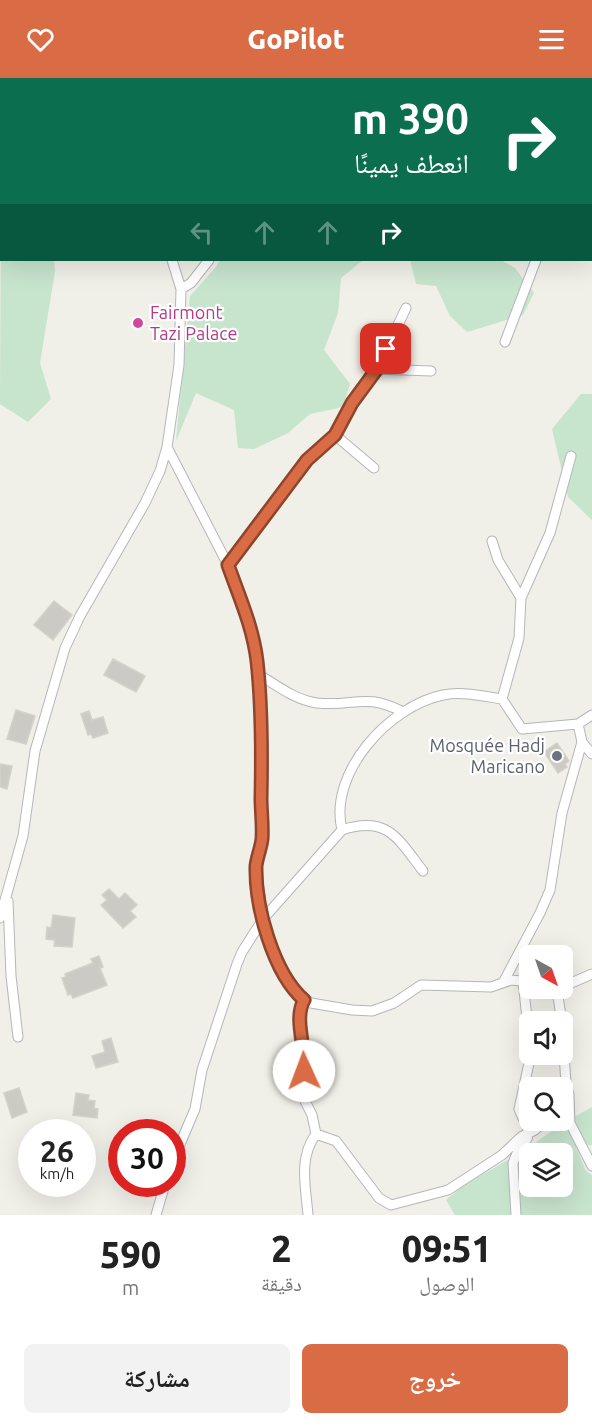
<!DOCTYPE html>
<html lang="ar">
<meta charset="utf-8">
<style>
body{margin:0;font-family:Ubuntu,"Noto Naskh Arabic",sans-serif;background:#f2f2f2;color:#222;direction:rtl;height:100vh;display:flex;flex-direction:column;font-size:22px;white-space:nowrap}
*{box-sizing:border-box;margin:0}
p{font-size:20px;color:#767676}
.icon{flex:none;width:33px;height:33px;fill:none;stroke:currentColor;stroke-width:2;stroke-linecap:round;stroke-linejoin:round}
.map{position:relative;height:1137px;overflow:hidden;direction:ltr}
.panel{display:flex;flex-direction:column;background:#fff;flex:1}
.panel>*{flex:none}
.banner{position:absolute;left:0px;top:0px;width:592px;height:183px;box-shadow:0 6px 24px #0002;direction:rtl;background:#0b6e4f;color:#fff;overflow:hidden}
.needle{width:39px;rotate:140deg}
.controls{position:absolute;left:519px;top:867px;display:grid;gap:12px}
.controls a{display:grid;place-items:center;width:54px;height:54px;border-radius:9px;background:#fff;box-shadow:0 6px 24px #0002;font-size:30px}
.speed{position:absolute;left:18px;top:1041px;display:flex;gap:12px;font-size:30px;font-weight:700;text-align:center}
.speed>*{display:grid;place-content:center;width:78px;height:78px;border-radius:50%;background:#fff;box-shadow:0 6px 24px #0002;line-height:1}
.speed small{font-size:15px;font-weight:400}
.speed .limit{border:9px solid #d22;background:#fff;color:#111}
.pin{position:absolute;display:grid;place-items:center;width:51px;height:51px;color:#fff;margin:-26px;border-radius:12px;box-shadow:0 3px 9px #0006}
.me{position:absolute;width:66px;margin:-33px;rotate:358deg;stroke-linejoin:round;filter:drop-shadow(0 0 4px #0008)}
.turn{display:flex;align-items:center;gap:21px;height:126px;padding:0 24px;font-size:27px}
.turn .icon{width:78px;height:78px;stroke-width:2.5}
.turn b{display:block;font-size:42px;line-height:51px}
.lanes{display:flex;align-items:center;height:57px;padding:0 24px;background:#0003;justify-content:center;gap:30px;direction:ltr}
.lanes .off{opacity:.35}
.eta{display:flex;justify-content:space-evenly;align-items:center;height:102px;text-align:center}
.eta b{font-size:36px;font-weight:800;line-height:42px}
.button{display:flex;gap:12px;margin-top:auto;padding:12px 24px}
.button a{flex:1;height:69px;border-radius:9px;background:#d96b45;color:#fff;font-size:24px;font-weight:800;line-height:69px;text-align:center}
.button a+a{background:#f2f2f2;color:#222}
header{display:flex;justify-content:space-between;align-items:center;height:78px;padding:0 24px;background:#d96b45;color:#fff;font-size:27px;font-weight:800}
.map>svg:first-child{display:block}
.green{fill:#c7e4cd;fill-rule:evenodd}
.building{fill:#cbcac4;stroke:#d4d2c7;stroke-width:1.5}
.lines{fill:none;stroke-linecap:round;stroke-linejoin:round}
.minor-casing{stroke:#b5b6bb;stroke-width:11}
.minor{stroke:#fff;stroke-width:9}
.route-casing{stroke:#8d462d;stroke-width:15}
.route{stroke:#d96b45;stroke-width:10}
.hotel-dot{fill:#d1479c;stroke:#fff;stroke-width:2}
.worship-dot{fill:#6b7280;stroke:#fff;stroke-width:2}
.labels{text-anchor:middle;stroke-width:4.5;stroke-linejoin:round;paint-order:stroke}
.hotel-label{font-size:18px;fill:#b23c85;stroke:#fff;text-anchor:start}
.worship-label{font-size:18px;fill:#5b616d;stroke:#fff;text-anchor:end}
</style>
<header><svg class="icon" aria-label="menu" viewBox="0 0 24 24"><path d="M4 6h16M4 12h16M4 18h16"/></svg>GoPilot<svg class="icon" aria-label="heart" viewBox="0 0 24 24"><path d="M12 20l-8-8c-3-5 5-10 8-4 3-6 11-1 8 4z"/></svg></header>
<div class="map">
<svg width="592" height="1137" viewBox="0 0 592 1137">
<rect width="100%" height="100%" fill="#f0efe8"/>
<path class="green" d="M 1,105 L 2,182 L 54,182 L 55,193 L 40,285 L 51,321 L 28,344 L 0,326 Z
M 220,182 L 363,182 L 341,200 L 338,235 L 324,272 L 350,306 L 343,329 L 310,336 L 288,355 L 254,371 L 238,370 L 234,332 L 196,315 L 176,363 L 190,218 L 216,189 Z
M 410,182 L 501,182 L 515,190 L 534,215 L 523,237 L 467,254 L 450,238 L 436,208 L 416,206 Z
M 581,316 L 592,316 L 592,442 L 568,419 L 552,351 Z
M 592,1029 L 592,1067 L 576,1069 L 586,1093 L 592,1097 L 592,1137 L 455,1137 L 446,1122 L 464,1107 L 527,1071 L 560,1047 ZM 530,1076 L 562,1076 L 562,1108 L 530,1108 Z"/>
<path class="building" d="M 54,523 L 72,537 L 53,562 L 34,547 Z
M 113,581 L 145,598 L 136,614 L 104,597 Z
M 16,632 L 35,638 L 26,666 L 7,661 Z
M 89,633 L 92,642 L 103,639 L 108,655 L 93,660 L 91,656 L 88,657 L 81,636 Z
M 557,665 L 569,683 L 565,686 L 567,689 L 558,695 L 544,674 Z
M 0,686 L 12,688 L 7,711 L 0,709 Z
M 109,811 L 119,821 L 125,815 L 137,827 L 130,833 L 136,839 L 123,850 L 101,827 L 107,822 L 102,817 Z
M 53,837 L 75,840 L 72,869 L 54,868 L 55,862 L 46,861 L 47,849 L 51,850 Z
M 99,878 L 103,889 L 100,890 L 107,907 L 73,920 L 71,916 L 68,917 L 62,900 L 66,899 L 65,896 L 93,885 L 91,881 Z
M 111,960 L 118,984 L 96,990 L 92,978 L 105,974 L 102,963 Z
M 19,1010 L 27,1034 L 12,1040 L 4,1015 Z
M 76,1015 L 89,1017 L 88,1022 L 95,1023 L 94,1030 L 98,1031 L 97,1040 L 73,1037 Z"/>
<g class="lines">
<g class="minor-casing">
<path id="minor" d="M 74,0 L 74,2
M 117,2 L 117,0
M 279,2 L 279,0
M 311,2 L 313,0
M 540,2 L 541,0
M 591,13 L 592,9
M 591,84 L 592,83
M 0,100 L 2,99
M 172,182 L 181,211 L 179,287 L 167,369 L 228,487 L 254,562 L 258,596 L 261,657 L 262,761 L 256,787 L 263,841 L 242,874 L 237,886 L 202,992 L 195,1031 L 172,1085
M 181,211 L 191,205 L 209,182
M 505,264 L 536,182
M 377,291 L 431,293
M 335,357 L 374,390
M 492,463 L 498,482 L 521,520
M 228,487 L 307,382 L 335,357 L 352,325 L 377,291 L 406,230
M 258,596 C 276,607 295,622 317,625 C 355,629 364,614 403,634
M 502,621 L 519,560 L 521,520 L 550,455 L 571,378
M 578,646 L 582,664 L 592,676
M 342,752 C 328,695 389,628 443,617 C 462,613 483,618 502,621 L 522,651 L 578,646 L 592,637
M 423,793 C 398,761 388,737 342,752 L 263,841 L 270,864 L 291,908 L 296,915 L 311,925 L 352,932 L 372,933 L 394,925 L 421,907 L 491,909 L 511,902 L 530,904
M 8,823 L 11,898 L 18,959
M 0,840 L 23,758 L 35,673 L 65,570 L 80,538 L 145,425 L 160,393 L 167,369
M 504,903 L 540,835 L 550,812 L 562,735 L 582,664
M 523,903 L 530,969
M 562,909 L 592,896
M 557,913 L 562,944
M 304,922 L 301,928 L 300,944 L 305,984 L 299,1011 L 312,1037 L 316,1056
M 562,947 L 566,1005 L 569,1017 L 570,1045 L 592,1088
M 156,1137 L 165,1106
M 308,1137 C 306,1110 298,1080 316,1056 L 336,1063 L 379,1120 L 391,1127 L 448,1112 L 502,1077 L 521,1059 L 535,1052 L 546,1042
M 516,1137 L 513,1085 L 520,1068 L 527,1061 L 529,1054 L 519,1031 L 531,976"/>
</g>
<use href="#minor" class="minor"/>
</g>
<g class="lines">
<g class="route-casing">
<path id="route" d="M 304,993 C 307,971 293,942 304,922 C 273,895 255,828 256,788 C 257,779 261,770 262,761 C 263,747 261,733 261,720 C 262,674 262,628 257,583 C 253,549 239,518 228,487 L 307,382 L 335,357 L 352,325 L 377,291 L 386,271"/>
</g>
<use href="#route" class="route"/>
</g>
<circle class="hotel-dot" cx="138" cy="245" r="6"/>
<circle class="worship-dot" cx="557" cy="678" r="6"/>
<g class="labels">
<g class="hotel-label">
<text x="150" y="241">Fairmont<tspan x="150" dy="21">Tazi Palace</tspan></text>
</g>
<g class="worship-label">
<text x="545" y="674">Mosquée Hadj<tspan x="545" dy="21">Maricano</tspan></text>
</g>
</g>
</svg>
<div class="controls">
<a><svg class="needle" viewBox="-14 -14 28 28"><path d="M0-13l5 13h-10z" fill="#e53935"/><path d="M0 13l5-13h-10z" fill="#767676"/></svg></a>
<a><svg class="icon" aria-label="sound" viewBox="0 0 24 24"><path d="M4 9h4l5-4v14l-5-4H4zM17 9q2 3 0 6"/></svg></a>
<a><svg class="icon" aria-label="search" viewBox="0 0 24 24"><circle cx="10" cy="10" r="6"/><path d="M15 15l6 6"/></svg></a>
<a><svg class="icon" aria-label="layers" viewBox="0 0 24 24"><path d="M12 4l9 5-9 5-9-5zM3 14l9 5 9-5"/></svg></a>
</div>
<div class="speed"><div>26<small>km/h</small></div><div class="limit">30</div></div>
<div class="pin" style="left:386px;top:271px;background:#d93025"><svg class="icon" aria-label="arrive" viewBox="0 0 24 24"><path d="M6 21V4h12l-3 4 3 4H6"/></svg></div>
<svg class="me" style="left:304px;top:993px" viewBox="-20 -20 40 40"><circle r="19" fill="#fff"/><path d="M0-13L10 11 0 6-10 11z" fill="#d96b45"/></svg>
<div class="banner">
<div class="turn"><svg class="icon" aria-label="right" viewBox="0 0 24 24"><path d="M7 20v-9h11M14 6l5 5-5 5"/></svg><div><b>390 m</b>انعطف يمينًا</div></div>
<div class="lanes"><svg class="icon off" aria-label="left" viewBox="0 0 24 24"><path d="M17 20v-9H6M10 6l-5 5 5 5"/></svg><svg class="icon off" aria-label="ahead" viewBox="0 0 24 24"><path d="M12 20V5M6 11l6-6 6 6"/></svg><svg class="icon off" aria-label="ahead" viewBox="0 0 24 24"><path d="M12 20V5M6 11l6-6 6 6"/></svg><svg class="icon" aria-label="right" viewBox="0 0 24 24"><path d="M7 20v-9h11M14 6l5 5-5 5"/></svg></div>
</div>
</div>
<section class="panel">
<div class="eta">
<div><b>09:51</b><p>الوصول</p></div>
<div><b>2</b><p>دقيقة</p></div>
<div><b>590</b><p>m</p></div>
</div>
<div class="button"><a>خروج</a><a>مشاركة</a></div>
</section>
